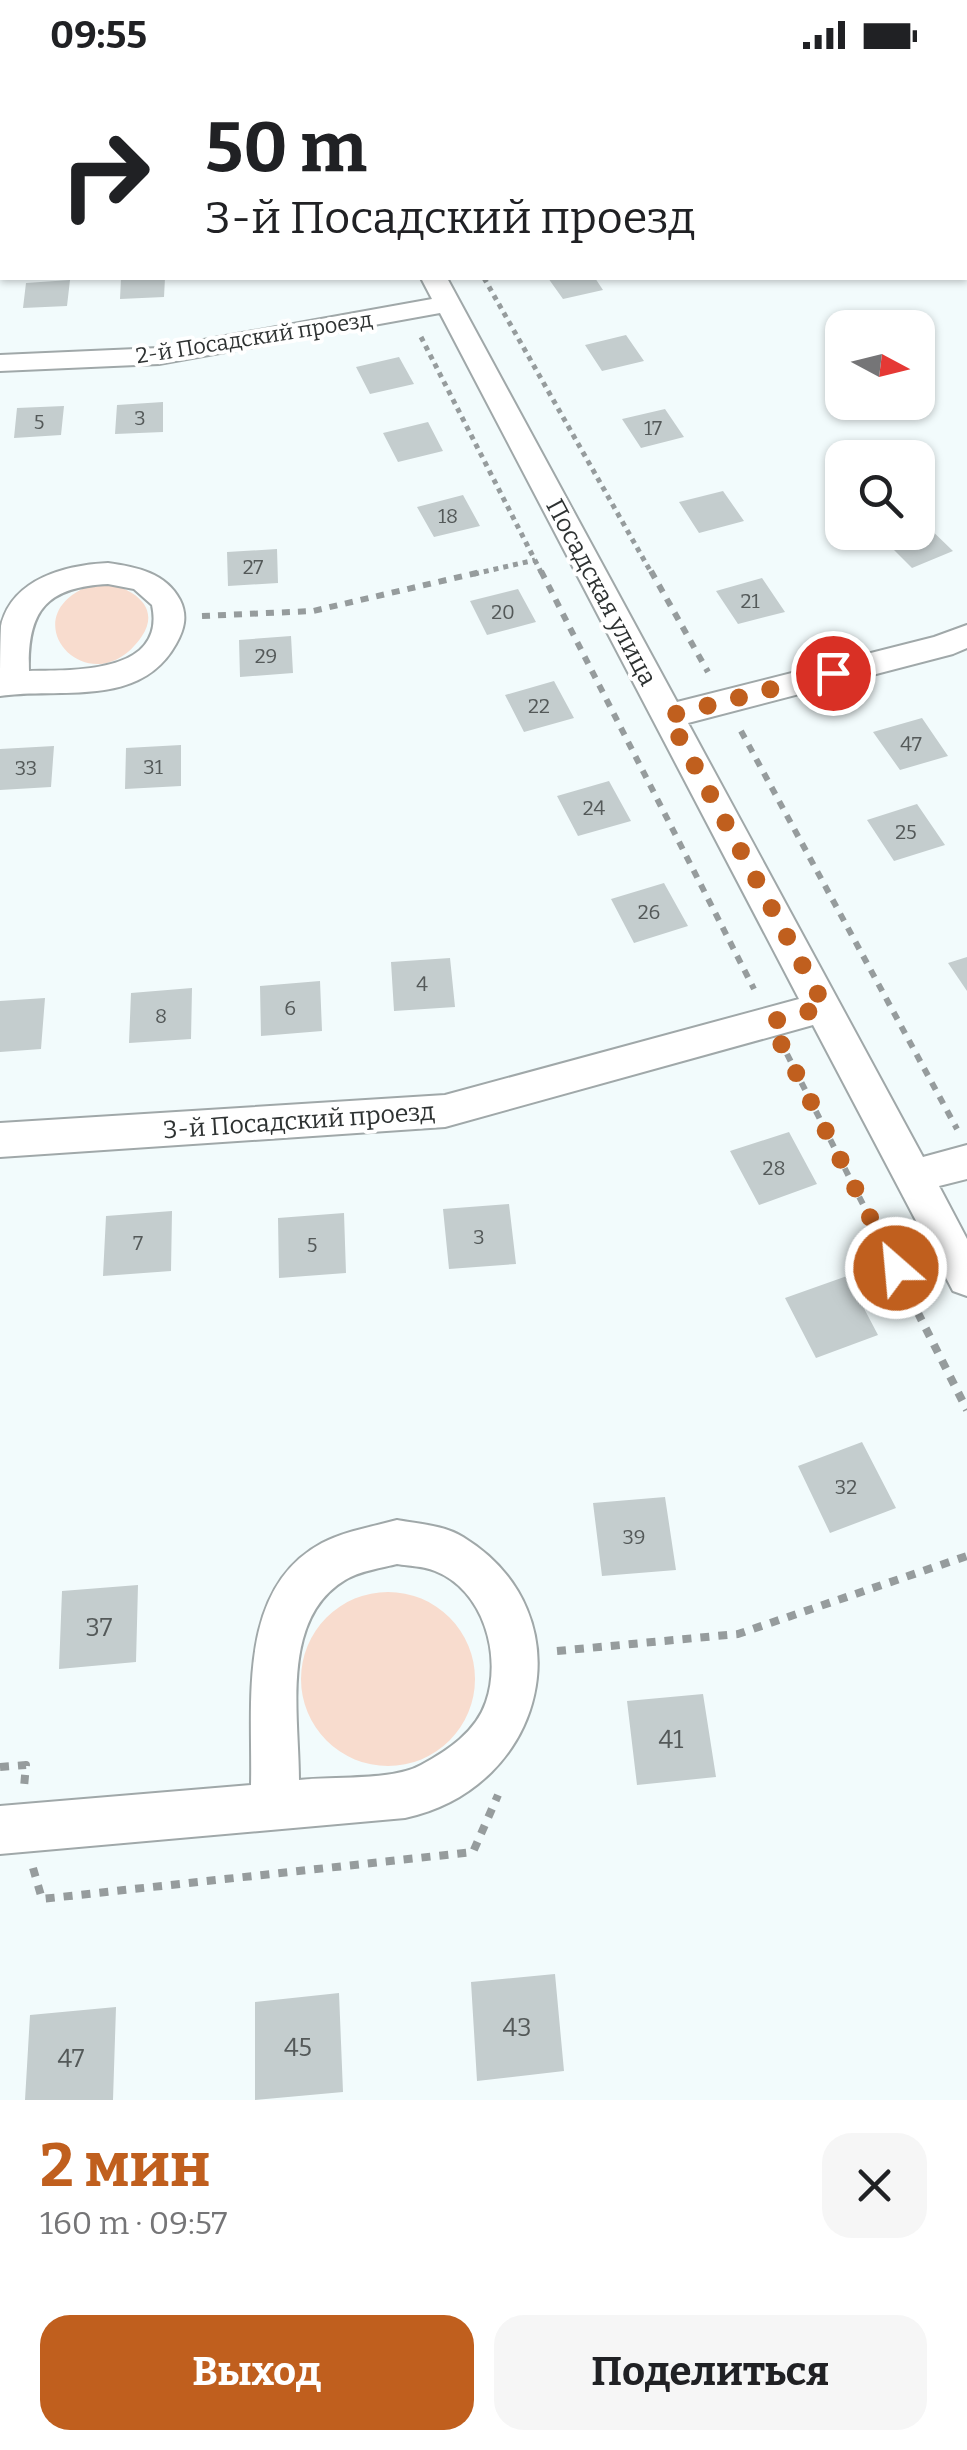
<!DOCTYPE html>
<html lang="ru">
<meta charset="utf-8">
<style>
body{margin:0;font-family:Bitter,serif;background:#f6f6f6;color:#202124;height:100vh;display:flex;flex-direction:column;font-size:38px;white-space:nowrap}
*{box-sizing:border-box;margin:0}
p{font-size:32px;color:#757577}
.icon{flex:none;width:55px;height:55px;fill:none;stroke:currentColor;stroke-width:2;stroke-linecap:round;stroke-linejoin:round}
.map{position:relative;height:2030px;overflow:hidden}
.side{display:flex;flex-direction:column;background:#fff;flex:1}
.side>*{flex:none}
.guide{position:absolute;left:0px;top:0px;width:968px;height:210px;box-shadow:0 2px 8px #0004;background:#fff;color:#202124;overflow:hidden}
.needle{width:65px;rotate:97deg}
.fabs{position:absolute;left:825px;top:240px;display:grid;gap:20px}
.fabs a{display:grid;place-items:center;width:110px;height:110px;border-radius:20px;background:#fff;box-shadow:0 2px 8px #0004;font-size:50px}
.pin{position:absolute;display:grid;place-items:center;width:85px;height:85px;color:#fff;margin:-42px;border:5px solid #fff;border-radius:50%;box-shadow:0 2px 10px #0007}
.me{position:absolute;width:110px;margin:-55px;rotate:333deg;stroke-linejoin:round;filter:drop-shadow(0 0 8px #0008)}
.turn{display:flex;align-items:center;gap:35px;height:210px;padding:0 40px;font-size:45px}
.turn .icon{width:130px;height:130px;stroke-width:2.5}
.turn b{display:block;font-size:70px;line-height:85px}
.round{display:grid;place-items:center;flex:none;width:105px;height:105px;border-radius:30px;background:#f6f6f6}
.head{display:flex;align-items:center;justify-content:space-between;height:170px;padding:0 40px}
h1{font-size:60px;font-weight:700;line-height:75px;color:#c05f1e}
.primary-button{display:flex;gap:20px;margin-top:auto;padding:20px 40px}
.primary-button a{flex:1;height:115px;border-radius:30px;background:#c05f1e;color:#fff;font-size:40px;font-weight:700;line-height:115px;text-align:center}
.primary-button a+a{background:#f6f6f6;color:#202124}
.status{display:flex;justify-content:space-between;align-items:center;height:70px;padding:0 50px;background:#fff;direction:ltr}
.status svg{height:28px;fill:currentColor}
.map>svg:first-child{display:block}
.green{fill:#f8dcce}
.building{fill:#c4cdce}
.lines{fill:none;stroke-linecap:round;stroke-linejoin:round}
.minor-casing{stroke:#a0a8a9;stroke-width:4}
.path-far2{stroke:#969c9d;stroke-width:5;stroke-dasharray:5 5;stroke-linecap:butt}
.path-far1{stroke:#969c9d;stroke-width:6;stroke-dasharray:8 8;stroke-linecap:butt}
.path{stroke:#969c9d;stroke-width:8;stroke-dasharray:9 9;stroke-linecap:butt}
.minor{fill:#fff;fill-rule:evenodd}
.route{stroke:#c05f1e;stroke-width:18;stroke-dasharray:0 32.4}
.labels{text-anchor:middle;stroke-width:8;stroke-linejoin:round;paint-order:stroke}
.number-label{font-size:20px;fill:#545959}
.far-street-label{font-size:22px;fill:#2e3232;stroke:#fff}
.street-label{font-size:25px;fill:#2e3232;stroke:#fff}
.near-number-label{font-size:25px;fill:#545959}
</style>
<div class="status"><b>09:55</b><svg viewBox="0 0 49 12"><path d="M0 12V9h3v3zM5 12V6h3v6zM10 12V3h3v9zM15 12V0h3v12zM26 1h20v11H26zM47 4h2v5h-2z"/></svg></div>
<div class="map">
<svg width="967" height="2030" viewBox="0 0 967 2030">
<rect width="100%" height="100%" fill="#f2fbfc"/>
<path class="green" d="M 101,512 C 127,516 163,534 142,566 C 90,643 0,540 101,512 Z
M301 1609a87 87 0 1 1 174 0a87 87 0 1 1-174 0Z"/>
<path class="building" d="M 121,208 L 165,208 L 164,227 L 120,229 Z
M 548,208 L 595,208 L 603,220 L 563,229 Z
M 70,210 L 67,236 L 23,238 L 26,213 Z
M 626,265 L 644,291 L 602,301 L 585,275 Z
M 399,287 L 414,314 L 370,324 L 356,297 Z
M 163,332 L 163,362 L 115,364 L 117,335 Z
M 64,336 L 61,365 L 14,368 L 17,338 Z
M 665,339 L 684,367 L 641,378 L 622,349 Z
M 428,352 L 443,381 L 398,392 L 383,363 Z
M 723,421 L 744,451 L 699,463 L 679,432 Z
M 463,425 L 480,456 L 434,467 L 417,437 Z
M 923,452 L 953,481 L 912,498 L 882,468 L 896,462 L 918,462 L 918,454 Z
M 277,479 L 278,513 L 228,516 L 227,482 Z
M 762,508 L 785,542 L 738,554 L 716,521 Z
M 518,519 L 536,552 L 487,565 L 470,531 Z
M 291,566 L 293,603 L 240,607 L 239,570 Z
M 554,611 L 574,648 L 524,662 L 505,625 Z
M 922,648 L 948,686 L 900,700 L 873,662 Z
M 181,675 L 181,716 L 125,719 L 126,678 Z
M 54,676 L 51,717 L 0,720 L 0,679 Z
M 609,711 L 631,751 L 578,766 L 557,726 Z
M 917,734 L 945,775 L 894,791 L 867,750 Z
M 664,813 L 688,856 L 634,873 L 611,829 Z
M 967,887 L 967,921 L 948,893 Z
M 450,888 L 455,937 L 394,941 L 391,892 Z
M 320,911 L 322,961 L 261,966 L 260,916 Z
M 192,918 L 191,969 L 129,973 L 131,923 Z
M 45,928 L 41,979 L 0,982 L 0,931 Z
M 789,1062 L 817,1114 L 759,1135 L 730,1081 Z
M 509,1134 L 516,1194 L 449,1199 L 443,1139 Z
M 172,1141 L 171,1201 L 103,1206 L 106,1146 Z
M 344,1143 L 346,1203 L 279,1208 L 278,1148 Z
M 847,1206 L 878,1265 L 816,1288 L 785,1228 Z
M 862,1372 L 896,1438 L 830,1463 L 798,1396 Z
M 665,1427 L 676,1500 L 602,1506 L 593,1433 Z
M 138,1515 L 136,1592 L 59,1599 L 62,1521 Z
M 703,1624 L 716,1707 L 637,1715 L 627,1631 Z
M 555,1904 L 564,2001 L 477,2011 L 471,1912 Z
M 339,1923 L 343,2022 L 255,2030 L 255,1932 Z
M 116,1937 L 113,2030 L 25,2030 L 30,1945 Z"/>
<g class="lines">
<g class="minor-casing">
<path id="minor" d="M 313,0 L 335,0 L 336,2 L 314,2 Z
M 0,45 L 2,45 L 2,59 L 0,59 Z
M 965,177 L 967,177 L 967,193 L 965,193 Z
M 421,208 L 447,208 L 677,632 L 934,567 L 967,555 L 967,578 L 953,584 L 688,653 L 923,1087 L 967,1075 L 967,1109 L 939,1116 L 967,1169 L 967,1226 L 953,1221 L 813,955 L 445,1057 L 0,1087 L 0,1053 L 445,1025 L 799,929 L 440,243 L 159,294 L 0,301 L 0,285 L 159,278 L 432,229 Z
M 108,493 C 137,497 166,503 180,530 C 188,546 184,560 176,574 C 140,639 60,617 0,626 C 0,604 0,577 1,556 C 12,508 67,495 108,493 ZM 108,514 L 134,519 L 152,535 C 167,605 71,600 29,601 C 27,540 47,517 108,514 Z
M 397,1450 C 418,1454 444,1455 463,1467 C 589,1544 546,1718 405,1748 L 0,1784 L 0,1736 L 251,1715 C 253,1634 236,1519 322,1473 C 345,1461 372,1457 397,1450 ZM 397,1494 C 409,1496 423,1496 435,1501 C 484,1520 502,1586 486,1632 C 476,1662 447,1681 421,1695 C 393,1711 332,1706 299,1710 C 299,1645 280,1549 345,1510 C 359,1501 381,1498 397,1494 Z"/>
</g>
<path class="path-far2" d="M 484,208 L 652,504
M 421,267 L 542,504
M 474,504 L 535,490"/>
<path class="path-far1" d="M 541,501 L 754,919
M 651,501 L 708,602
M 202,546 L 313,541 L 485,501
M 741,661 L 957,1059
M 787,984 L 878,1164"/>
<path class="path" d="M 877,1162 L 967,1340
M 557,1581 L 738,1564 L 967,1486
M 0,1697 L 26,1695 L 24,1717
M 33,1798 L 42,1829 L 473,1782 L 498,1725"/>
<use href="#minor" class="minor"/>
</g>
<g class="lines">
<path class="route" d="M 833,603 L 668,646 L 825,937 L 770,952 L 896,1198"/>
</g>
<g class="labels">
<g class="number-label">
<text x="140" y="355">3</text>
<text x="39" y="359">5</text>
<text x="653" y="365">17</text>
<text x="448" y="453">18</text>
<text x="253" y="504">27</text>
<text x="750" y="538">21</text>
<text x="503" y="549">20</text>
<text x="266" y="593">29</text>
<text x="539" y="643">22</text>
<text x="911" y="681">47</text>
<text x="153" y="704">31</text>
<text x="26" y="705">33</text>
<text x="594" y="745">24</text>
<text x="906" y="769">25</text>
<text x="649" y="849">26</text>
<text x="422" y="921">4</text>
<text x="290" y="945">6</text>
<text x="161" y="953">8</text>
<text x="774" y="1105">28</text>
<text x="479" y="1174">3</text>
<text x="138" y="1180">7</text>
<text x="312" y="1182">5</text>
<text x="846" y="1424">32</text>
<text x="634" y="1474">39</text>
</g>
<g class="far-street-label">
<text transform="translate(254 267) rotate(-9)" y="8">2-й Посадский проезд</text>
</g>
<g class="street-label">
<text transform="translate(602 522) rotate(62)" y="9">Посадская улица</text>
<text transform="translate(299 1050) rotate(-4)" y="9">3-й Посадский проезд</text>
</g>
<g class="near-number-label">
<text x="99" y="1566">37</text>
<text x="671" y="1678">41</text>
<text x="517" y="1966">43</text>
<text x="298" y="1986">45</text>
<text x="71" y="1997">47</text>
</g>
</g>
</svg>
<div class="fabs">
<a><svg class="needle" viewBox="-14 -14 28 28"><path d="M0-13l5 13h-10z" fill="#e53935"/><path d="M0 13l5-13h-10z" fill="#757577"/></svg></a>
<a><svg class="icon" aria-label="search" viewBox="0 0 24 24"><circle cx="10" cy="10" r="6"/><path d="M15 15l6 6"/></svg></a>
</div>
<div class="pin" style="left:833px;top:603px;background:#d93025"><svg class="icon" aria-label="arrive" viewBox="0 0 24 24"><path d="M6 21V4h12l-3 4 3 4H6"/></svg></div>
<svg class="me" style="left:896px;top:1198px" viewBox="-20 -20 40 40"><circle r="17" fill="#c05f1e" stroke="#fff" stroke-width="3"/><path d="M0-11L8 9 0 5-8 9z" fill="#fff"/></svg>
<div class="guide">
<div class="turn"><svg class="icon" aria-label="right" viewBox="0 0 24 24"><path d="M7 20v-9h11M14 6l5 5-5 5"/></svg><div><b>50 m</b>3-й Посадский проезд</div></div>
</div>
</div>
<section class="side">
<div class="head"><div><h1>2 мин</h1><p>160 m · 09:57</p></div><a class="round"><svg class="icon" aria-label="close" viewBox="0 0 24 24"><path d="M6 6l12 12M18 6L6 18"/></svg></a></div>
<div class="primary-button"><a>Выход</a><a>Поделиться</a></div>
</section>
